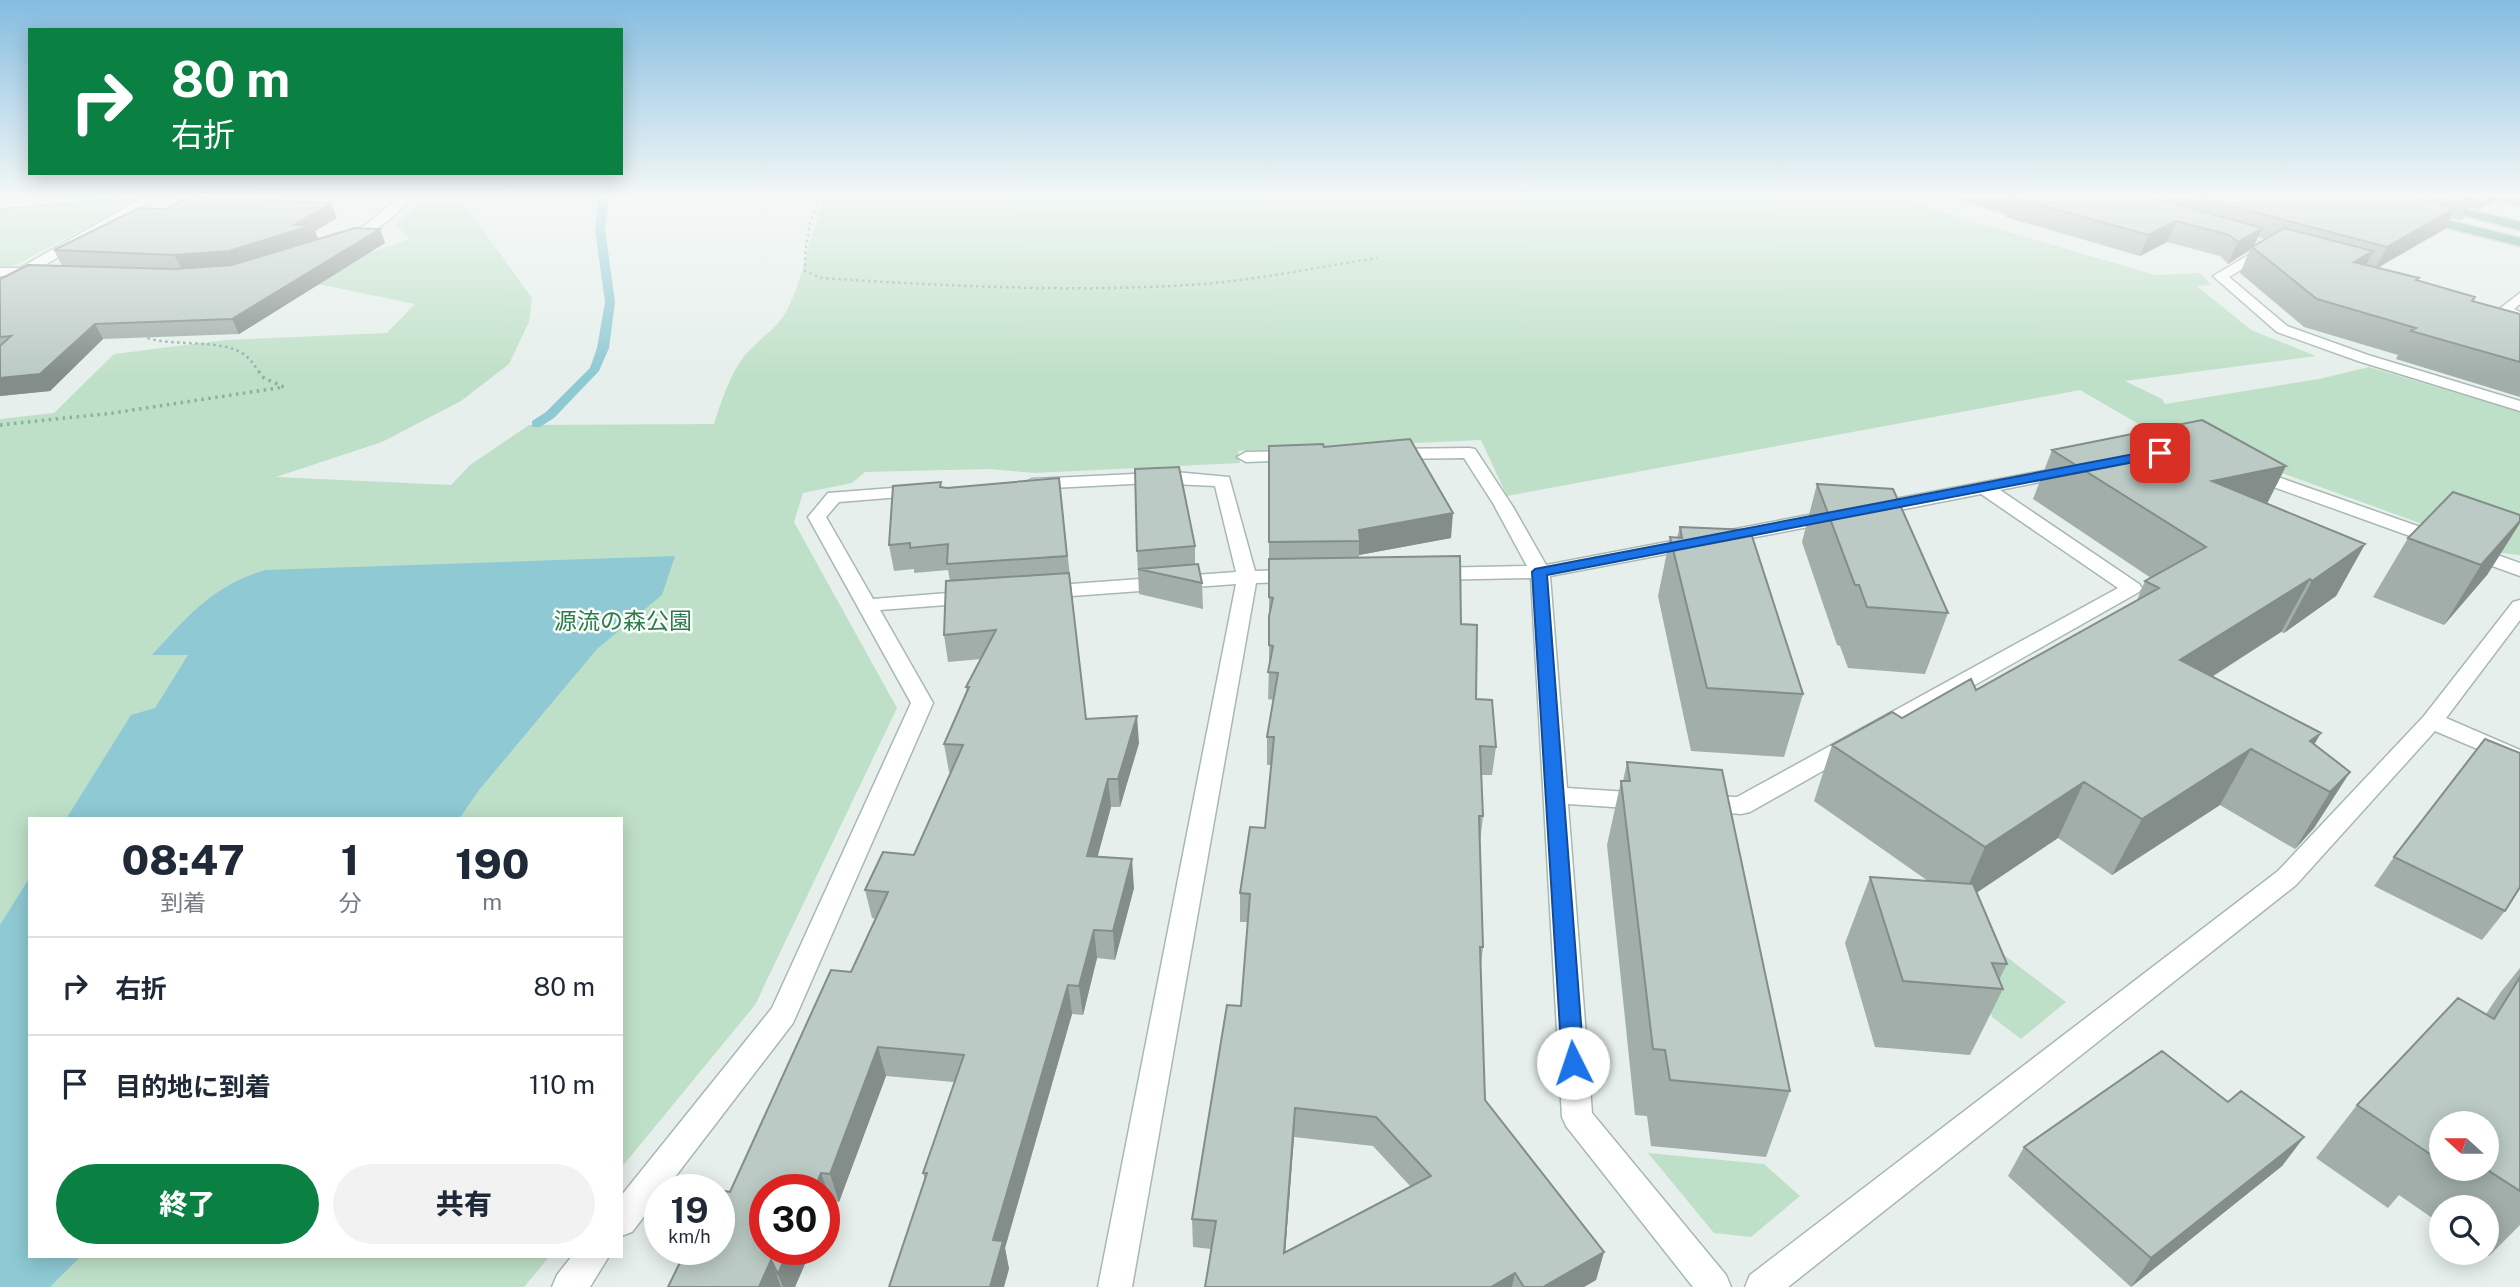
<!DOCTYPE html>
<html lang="ja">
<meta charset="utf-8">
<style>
body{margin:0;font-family:"Public Sans","Noto Sans JP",sans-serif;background:#f2f2f3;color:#1f2937;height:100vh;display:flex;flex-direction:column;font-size:26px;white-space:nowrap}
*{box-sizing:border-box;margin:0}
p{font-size:23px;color:#747a83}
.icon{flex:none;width:38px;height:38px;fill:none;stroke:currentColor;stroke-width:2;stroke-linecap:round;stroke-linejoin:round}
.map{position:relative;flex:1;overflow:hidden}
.panel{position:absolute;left:28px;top:817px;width:595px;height:441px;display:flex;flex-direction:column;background:#fff;border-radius:0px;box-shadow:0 4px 18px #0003}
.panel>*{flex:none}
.top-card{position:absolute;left:28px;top:28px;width:595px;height:147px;border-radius:0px;box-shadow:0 4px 18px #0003;background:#0b8043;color:#fff;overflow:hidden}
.needle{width:46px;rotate:291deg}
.buttons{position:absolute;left:2429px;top:1111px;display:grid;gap:14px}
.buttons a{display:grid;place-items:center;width:70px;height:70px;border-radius:50%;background:#fff;box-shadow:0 4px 18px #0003;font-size:35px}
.speed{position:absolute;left:644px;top:1174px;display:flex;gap:14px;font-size:35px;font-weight:700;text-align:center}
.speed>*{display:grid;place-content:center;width:91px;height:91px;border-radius:50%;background:#fff;box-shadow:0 4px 18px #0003;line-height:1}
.speed small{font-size:18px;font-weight:400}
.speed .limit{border:10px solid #d22;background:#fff;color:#111}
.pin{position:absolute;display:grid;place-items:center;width:60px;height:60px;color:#fff;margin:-30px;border-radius:14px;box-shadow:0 4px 10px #0006}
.me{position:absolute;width:77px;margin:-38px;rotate:356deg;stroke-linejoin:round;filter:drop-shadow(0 0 5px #0008)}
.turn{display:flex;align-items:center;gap:24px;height:147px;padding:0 28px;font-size:32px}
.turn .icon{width:91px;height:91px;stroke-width:2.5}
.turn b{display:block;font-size:49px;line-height:60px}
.eta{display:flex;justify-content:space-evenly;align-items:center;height:119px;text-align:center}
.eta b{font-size:42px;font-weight:800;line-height:49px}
.action{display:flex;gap:14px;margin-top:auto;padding:14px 28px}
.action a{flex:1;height:80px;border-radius:42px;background:#0b8043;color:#fff;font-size:28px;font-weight:800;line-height:80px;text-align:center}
.action a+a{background:#f2f2f3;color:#1f2937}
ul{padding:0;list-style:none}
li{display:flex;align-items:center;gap:21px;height:98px;padding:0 28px;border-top:2px solid #e0e1e3}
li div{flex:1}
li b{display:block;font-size:26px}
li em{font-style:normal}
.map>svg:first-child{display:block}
.green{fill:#bfe0c8}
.water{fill:#8ec9d4}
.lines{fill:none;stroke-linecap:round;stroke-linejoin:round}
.stream{fill:#8ec9d4;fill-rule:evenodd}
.lane-casing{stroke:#a8b8b2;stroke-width:3}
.street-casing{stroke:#a8b8b2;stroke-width:3}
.primary-casing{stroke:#c2cac8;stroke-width:3}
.path-far1{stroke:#86b3a5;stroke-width:2.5;stroke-dasharray:2.5 3.5;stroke-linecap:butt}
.path{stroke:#86b3a5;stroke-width:3.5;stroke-dasharray:2.5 4.5;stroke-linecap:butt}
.lane{fill:#fff;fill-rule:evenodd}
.street{fill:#fff;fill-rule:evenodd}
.primary{fill:#6aa596;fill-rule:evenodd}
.wall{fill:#a1aea9;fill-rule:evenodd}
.shaded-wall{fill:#838d89}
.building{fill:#bbcac4;stroke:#838d89;stroke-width:2;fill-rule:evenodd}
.route{fill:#1a73e8;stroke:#114b97;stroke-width:2}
.labels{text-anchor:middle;stroke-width:5;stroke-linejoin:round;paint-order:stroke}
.park-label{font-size:23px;fill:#2d7a4b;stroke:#f7fbf9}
</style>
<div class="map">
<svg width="2520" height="1287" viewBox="0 0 2520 1287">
<rect width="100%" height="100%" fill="#e6efeb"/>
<path class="green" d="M 828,194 L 1893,194 L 1944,213 L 2155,275 L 2200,273 L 2211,285 L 2197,286 L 2251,330 L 2316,356 L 2125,381 L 2162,399 L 2165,404 L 2319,379 L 2369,367 L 2520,412 L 2520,555 L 2502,553 L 2180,436 L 2166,440 L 2080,390 L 1507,496 L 1481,440 L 1238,451 L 1240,463 L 1035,473 L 988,469 L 865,472 L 852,483 L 803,493 L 794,522 L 897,708 L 755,1005 L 621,1168 L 621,819 L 30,819 L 30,1256 L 549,1257 L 524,1287 L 0,1287 L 0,419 L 54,413 L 114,354 L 225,340 L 387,333 L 415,304 L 318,284 L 355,258 L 410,239 L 395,224 L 419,204 L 465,205 L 532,298 L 529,322 L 509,364 L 461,401 L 382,442 L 276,477 L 451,485 L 470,465 L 529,425 L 714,424 C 721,402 730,374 745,355 C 757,341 777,328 786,312 C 806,275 808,231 828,194 Z
M 141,198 L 16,265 L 0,268 L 0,209 Z
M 2000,952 L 2066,1002 L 2021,1039 L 1992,1017 L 1978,970 Z
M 1648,1153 L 1764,1164 L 1800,1196 L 1751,1237 L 1714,1233 Z"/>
<path class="water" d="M 675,556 L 662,595 L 597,649 L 479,790 L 459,819 L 66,819 L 131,715 L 155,708 L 188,655 L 152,655 C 188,616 212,586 265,570 Z
M 30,877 L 30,1256 L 80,1257 L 50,1287 L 0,1287 L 0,925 Z"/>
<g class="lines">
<path class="stream" d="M 599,194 L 609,194 L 605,229 L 615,302 L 609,348 L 599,371 L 554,418 L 540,427 L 532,427 L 532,421 L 546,412 L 590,368 L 597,348 L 605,302 L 595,229 Z"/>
<g class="lane-casing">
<path id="lane" d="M 1469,448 L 1475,449 L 1513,507 L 1510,511 L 1498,511 L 1464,458 L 1392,459 L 1383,454 L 1392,449 Z
M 1297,451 L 1306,456 L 1303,460 L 1246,462 L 1237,457 L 1246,452 Z"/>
</g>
<g class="street-casing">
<path id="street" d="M 68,194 L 119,194 L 113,198 L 0,208 L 0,200 Z
M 149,194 L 164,194 L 40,268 L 48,269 L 48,275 L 0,276 L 0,268 L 20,268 Z
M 402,194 L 416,194 C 402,209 363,246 342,243 L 342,237 L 367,224 Z
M 2269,243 L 2274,244 L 2274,250 L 2229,277 L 2287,326 L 2368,355 L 2520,401 L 2520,411 L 2358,361 L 2277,332 L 2213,276 Z
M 2520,293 L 2520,304 L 2514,309 L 2520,312 L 2520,322 L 2498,310 Z
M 2069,466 L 2075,467 L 2078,471 L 2075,475 L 2000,490 L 2139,584 L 2142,588 L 2139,592 L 1750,812 L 1741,814 L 1694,810 L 1691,804 L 1694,798 L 1703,796 L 1737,797 L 2118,588 L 1981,494 L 1874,515 L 1865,509 L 1874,503 Z
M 2252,468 L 2446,536 L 2448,540 L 2446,544 L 2432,544 L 2246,477 L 2243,473 Z
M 1175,472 L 1229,477 L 1255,571 L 1298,570 L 1308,576 L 1298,582 L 1256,583 L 1132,1287 L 1098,1287 L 1236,584 L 1044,598 L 1037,596 L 1034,592 L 1037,588 L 1044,586 L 1236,572 L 1215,486 L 1151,483 L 1032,489 L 1023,484 L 1032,479 Z
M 919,486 L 928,491 L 925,495 L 839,502 L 826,517 L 873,599 L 973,591 L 980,593 L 983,597 L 980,601 L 973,603 L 880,610 L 933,703 L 793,1023 L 665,1190 L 660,1190 L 660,1196 L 632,1232 L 621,1236 L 621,1196 L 772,1008 L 911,703 L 808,517 L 828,493 Z
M 1504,502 L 1513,507 L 1546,565 L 1835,510 L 1844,516 L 1835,522 L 1550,576 L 1567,788 L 1643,793 L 1652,795 L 1655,801 L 1652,807 L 1643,809 L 1568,804 L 1592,1113 L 1726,1275 L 1731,1287 L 1693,1287 L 1566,1126 L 1562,1117 L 1531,578 L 1432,580 L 1422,574 L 1432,568 L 1527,566 L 1495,507 Z
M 2469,545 L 2520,563 L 2520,576 L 2462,555 L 2459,551 Z
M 2520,600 L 2520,620 L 2446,718 L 2520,750 L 2520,767 L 2435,731 L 2296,885 L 1788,1287 L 1745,1287 L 1750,1275 L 2278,871 L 2424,716 L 2513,602 Z
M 572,1256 L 609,1256 L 590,1287 L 552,1287 L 557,1275 Z"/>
</g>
<g class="primary-casing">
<path id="primary" d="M 2381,194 L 2404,194 L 2520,222 L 2520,230 Z
M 2420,213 L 2520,238 L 2520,246 L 2416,220 L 2416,214 Z"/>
</g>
<path class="path-far1" d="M 821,194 C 809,219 805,243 805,271 L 821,278 C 948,286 1076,293 1203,284 C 1262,279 1319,267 1377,258
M 149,333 L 147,338 C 175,347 225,338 246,356 C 252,361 256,368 261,374"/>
<path class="path" d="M 0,425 L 113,413 L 284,387 L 264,378 L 259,372"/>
<use href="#lane" class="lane"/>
<use href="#street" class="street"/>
<use href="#primary" class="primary"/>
</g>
<path class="wall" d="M 1936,194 L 2520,194 L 2520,207 L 2494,201 L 2479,209 L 2468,207 L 2462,219 L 2460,220 L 2450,218 L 2445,229 L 2378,268 L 2419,278 L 2417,281 L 2472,301 L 2520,314 L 2520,397 L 2396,359 L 2398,355 L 2304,327 L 2240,273 L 2250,250 L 2228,264 L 2220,256 L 2167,242 L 2140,256 L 2005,217 L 2006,214 ZM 2258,237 L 2266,239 L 2254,246 Z
M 337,218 L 315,231 L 318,239 L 380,229 L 385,243 L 239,334 L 103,339 L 50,391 L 0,396 L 0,279 L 62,266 L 54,250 Z
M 1269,446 L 1324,447 L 1451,538 L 1359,555 L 1359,558 L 1461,624 L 1476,699 L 1496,747 L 1492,775 L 1481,775 L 1483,816 L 1480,843 L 1483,947 L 1481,965 L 1485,1100 L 1604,1252 L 1596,1280 L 1584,1287 L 1205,1287 L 1211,1249 L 1193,1247 L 1192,1219 L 1241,1006 L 1248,922 L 1240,922 L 1240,893 L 1265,828 L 1271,765 L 1267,765 L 1267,737 L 1274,700 L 1268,699 L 1269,666 ZM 1294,1137 L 1373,1146 L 1411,1187 L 1285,1252 Z
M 2052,450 L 2286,466 L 2267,504 L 2365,544 L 2336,596 L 2284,633 L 2281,632 L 2212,677 L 2314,744 L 2350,772 L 2314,828 L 2295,849 L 2220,805 L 2112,875 L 2058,838 L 1977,892 L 2007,964 L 1999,980 L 2003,989 L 1970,1055 L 1875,1047 L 1845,943 L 1870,877 L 1928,881 L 1814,801 L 1832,745 L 1976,690 L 2137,600 L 2145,581 L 2151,578 L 2033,499 Z
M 1059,478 L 1086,719 L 1139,743 L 1120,807 L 1111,807 L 1097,857 L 1134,888 L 1115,960 L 1097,958 L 1083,1015 L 1072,1014 L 1005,1248 L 1009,1269 L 925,1181 L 923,1173 L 954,1082 L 886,1076 L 839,1202 L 831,1201 L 765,1250 L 811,1250 L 795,1287 L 668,1287 L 730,1192 L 851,972 L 876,919 L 872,918 L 865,890 L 914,855 L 951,772 L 949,772 L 944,744 L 967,692 L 966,687 L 981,659 L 948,662 L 944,635 L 950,581 L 948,570 L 914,573 L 914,569 L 894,571 L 889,545 L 942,487 L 947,488 Z
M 1817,484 L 1948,613 L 1925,674 L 1848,668 L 1840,646 L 1837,645 L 1802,542 Z
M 2520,515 L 2520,523 L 2487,575 L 2444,625 L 2373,597 L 2408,538 Z
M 1680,527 L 1803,694 L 1784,757 L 1691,751 L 1658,596 L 1670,537 L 1677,537 Z
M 1195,546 L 1195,564 L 1202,583 L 1203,609 L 1139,594 L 1137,551 Z
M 1627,762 L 1790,1091 L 1766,1157 L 1651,1146 L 1647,1116 L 1635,1115 L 1607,845 L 1621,781 L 1623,781 Z
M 2394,857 L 2505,911 L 2482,940 L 2374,886 Z
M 2520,968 L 2520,1225 L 2489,1256 L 2484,1253 L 2487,1253 L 2487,1208 L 2441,1208 L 2441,1224 L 2399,1195 L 2388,1208 L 2316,1158 L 2357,1105 L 2486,1014 L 2500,993 ZM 2441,1124 L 2487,1169 L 2441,1169 Z
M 2228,1102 L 2304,1137 L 2282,1166 L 2131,1287 L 2008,1176 L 2024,1147 Z"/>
<path class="shaded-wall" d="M 2487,194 L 2497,194 L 2494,201 L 2479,209 Z
M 2473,199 L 2462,219 L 2460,220 L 2470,200 Z
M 331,203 L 337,218 L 315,231 L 319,241 L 237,266 L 182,270 L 174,255 L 294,225 Z
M 2455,208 L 2445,229 L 2376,268 L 2387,247 Z
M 2176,221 L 2167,242 L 2140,256 L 2148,235 Z
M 2262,228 L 2253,248 L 2252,247 L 2250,250 L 2228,264 L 2238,242 Z
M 380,229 L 385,243 L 239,334 L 232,319 Z
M 2373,251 L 2360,278 L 2354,262 Z
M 95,324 L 103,339 L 50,391 L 0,396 L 0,378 Z
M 2286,466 L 2261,515 L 2212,481 Z
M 1453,513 L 1451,538 L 1359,555 L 1359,530 Z
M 2520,521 L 2520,523 L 2487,575 L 2444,625 L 2481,565 Z
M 2365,544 L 2336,596 L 2284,633 L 2312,581 Z
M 2310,579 L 2281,632 L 2153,714 L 2180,660 Z
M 1137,716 L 1139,743 L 1120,807 L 1118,779 Z
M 2321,733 L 2297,774 L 2310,741 Z
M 2251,749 L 2220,805 L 2112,875 L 2142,819 Z
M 2350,772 L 2314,828 L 2295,849 L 2330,792 Z
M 1108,779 L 1111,807 L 1090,885 L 1087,856 Z
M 2084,782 L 2058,838 L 1960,904 L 1985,847 Z
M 1132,859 L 1134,888 L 1115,960 L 1113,931 Z
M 1094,930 L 1097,958 L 1083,1015 L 1079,986 Z
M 1068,985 L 1072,1014 L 1005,1248 L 1009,1269 L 1004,1287 L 990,1287 L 993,1240 Z
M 878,1047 L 886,1076 L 839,1202 L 830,1174 Z
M 1295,1108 L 1294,1137 L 1283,1281 L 1284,1253 Z
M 2304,1137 L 2282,1166 L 2131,1287 L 2151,1258 Z
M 821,1173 L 831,1201 L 824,1217 L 824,1190 L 814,1190 Z
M 788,1250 L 811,1250 L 795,1287 L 783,1287 L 778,1274 Z
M 1604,1252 L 1596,1280 L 1584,1287 L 1543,1287 Z
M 771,1260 L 781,1287 L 759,1287 Z
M 1515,1273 L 1512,1287 L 1491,1287 Z"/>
<path class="building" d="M 2015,194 L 2140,194 L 2262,228 L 2238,242 L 2229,235 L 2176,221 L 2148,235 L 2012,197 L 2016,195 Z
M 2185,194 L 2400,194 L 2455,208 L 2387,247 Z
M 2448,194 L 2454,194 L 2473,199 L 2470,200 Z
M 189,197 L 331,203 L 294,225 L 313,225 L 229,251 L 174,255 L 54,250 L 139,208 L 167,209 Z
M 355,228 L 380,229 L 232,319 L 95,324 L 40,374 L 0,378 L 0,346 L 11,336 L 0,337 L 0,279 L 28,265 L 175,269 L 232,265 Z
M 2284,228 L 2373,251 L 2354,262 L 2419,278 L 2416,280 L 2475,297 L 2472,301 L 2520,314 L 2520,362 L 2411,331 L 2416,328 L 2317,299 L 2252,247 Z
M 2202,420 L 2286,466 L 2212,481 L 2365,544 L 2312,581 L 2310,579 L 2180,660 L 2321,733 L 2310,741 L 2350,772 L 2330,792 L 2251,749 L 2142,819 L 2084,782 L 1985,847 L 1832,745 L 1892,712 L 1902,718 L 1971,679 L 1976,690 L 2159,588 L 2145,581 L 2206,547 L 2052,450 Z
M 1410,439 L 1453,513 L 1359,530 L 1360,541 L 1269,542 L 1269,446 L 1323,444 L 1324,447 Z
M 1179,467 L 1195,546 L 1137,551 L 1135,469 Z
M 1059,478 L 1067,556 L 947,564 L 948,544 L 910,548 L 910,543 L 889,545 L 893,486 L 941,482 L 940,487 L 947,488 Z
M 1817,484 L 1893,489 L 1948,613 L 1867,607 L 1859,585 L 1855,585 Z
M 2453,492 L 2520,515 L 2520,521 L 2481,565 L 2408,538 Z
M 1680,527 L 1750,530 L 1803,694 L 1707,688 L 1670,537 L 1682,538 Z
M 1460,556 L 1461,624 L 1477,625 L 1476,699 L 1492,700 L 1496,747 L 1480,746 L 1483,816 L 1479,816 L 1483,947 L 1480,947 L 1485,1100 L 1604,1252 L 1543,1287 L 1524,1287 L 1515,1273 L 1491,1287 L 1205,1287 L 1216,1221 L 1192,1219 L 1227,1005 L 1241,1006 L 1250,894 L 1240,893 L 1250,827 L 1265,828 L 1274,737 L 1267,737 L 1278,673 L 1268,672 L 1273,646 L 1269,645 L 1269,616 L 1273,598 L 1269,597 L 1269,559 ZM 1295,1108 L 1376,1117 L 1431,1176 L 1284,1253 Z
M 1198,564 L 1202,583 L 1138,569 Z
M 1069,573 L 1086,719 L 1137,716 L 1118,779 L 1108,779 L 1087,856 L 1132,859 L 1113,931 L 1094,930 L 1079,986 L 1068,985 L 993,1240 L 1003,1241 L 990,1287 L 889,1287 L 927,1173 L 923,1173 L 964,1055 L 878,1047 L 830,1174 L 821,1173 L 814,1190 L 765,1190 L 765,1250 L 788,1250 L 778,1274 L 771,1260 L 759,1287 L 668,1287 L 686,1250 L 719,1250 L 719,1190 L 730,1192 L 831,970 L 851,972 L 888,892 L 865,890 L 883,852 L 914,855 L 963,745 L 944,744 L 969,687 L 966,687 L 996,630 L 944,635 L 946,581 Z
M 2485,739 L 2520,753 L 2520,887 L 2505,911 L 2394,857 Z
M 1627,762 L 1722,770 L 1790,1091 L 1670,1080 L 1665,1050 L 1653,1049 L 1621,781 L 1630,781 Z
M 1870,877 L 1973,884 L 2007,964 L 1992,963 L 2003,989 L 1903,981 Z
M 2520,977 L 2520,1191 L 2486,1169 L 2487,1169 L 2487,1124 L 2441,1124 L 2441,1145 L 2433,1156 L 2357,1105 L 2458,998 L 2494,1019 Z
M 2162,1051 L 2228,1102 L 2241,1091 L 2304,1137 L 2151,1258 L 2024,1147 Z"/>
<linearGradient id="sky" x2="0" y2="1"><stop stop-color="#84bce0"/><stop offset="0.52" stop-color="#f4f8f6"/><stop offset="1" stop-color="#f4f8f6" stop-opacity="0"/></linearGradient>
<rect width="2520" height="375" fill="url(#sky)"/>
<path class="route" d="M 2160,449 L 2167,453 L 2165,456 L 1547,575 L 1584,1063 L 1581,1070 L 1573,1072 L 1565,1070 L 1562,1063 L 1532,572 L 1535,569 Z"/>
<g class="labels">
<g class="park-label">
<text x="623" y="629">源流の森公園</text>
</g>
</g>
</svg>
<div class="buttons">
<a><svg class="needle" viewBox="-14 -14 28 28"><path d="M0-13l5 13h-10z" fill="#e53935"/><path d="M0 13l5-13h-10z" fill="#747a83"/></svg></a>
<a><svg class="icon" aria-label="search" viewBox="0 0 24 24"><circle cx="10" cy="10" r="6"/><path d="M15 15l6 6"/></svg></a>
</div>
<div class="speed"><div>19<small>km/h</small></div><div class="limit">30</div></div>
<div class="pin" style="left:2160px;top:453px;background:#d93025"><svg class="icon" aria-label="arrive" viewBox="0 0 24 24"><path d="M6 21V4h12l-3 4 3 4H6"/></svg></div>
<svg class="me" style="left:1573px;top:1063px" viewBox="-20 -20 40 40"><circle r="19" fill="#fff"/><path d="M0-13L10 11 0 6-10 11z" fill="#1a73e8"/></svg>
<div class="top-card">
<div class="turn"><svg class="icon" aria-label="right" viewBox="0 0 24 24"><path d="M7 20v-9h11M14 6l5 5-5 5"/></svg><div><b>80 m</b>右折</div></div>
</div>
<section class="panel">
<div class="eta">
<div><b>08:47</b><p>到着</p></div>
<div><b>1</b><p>分</p></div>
<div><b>190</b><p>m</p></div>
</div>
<ul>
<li><svg class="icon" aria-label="right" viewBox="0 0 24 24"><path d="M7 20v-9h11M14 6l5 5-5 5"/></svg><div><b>右折</b></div><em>80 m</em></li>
<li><svg class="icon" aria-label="arrive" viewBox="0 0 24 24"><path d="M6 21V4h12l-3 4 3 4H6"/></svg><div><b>目的地に到着</b></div><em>110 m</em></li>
</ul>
<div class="action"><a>終了</a><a>共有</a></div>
</section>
</div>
